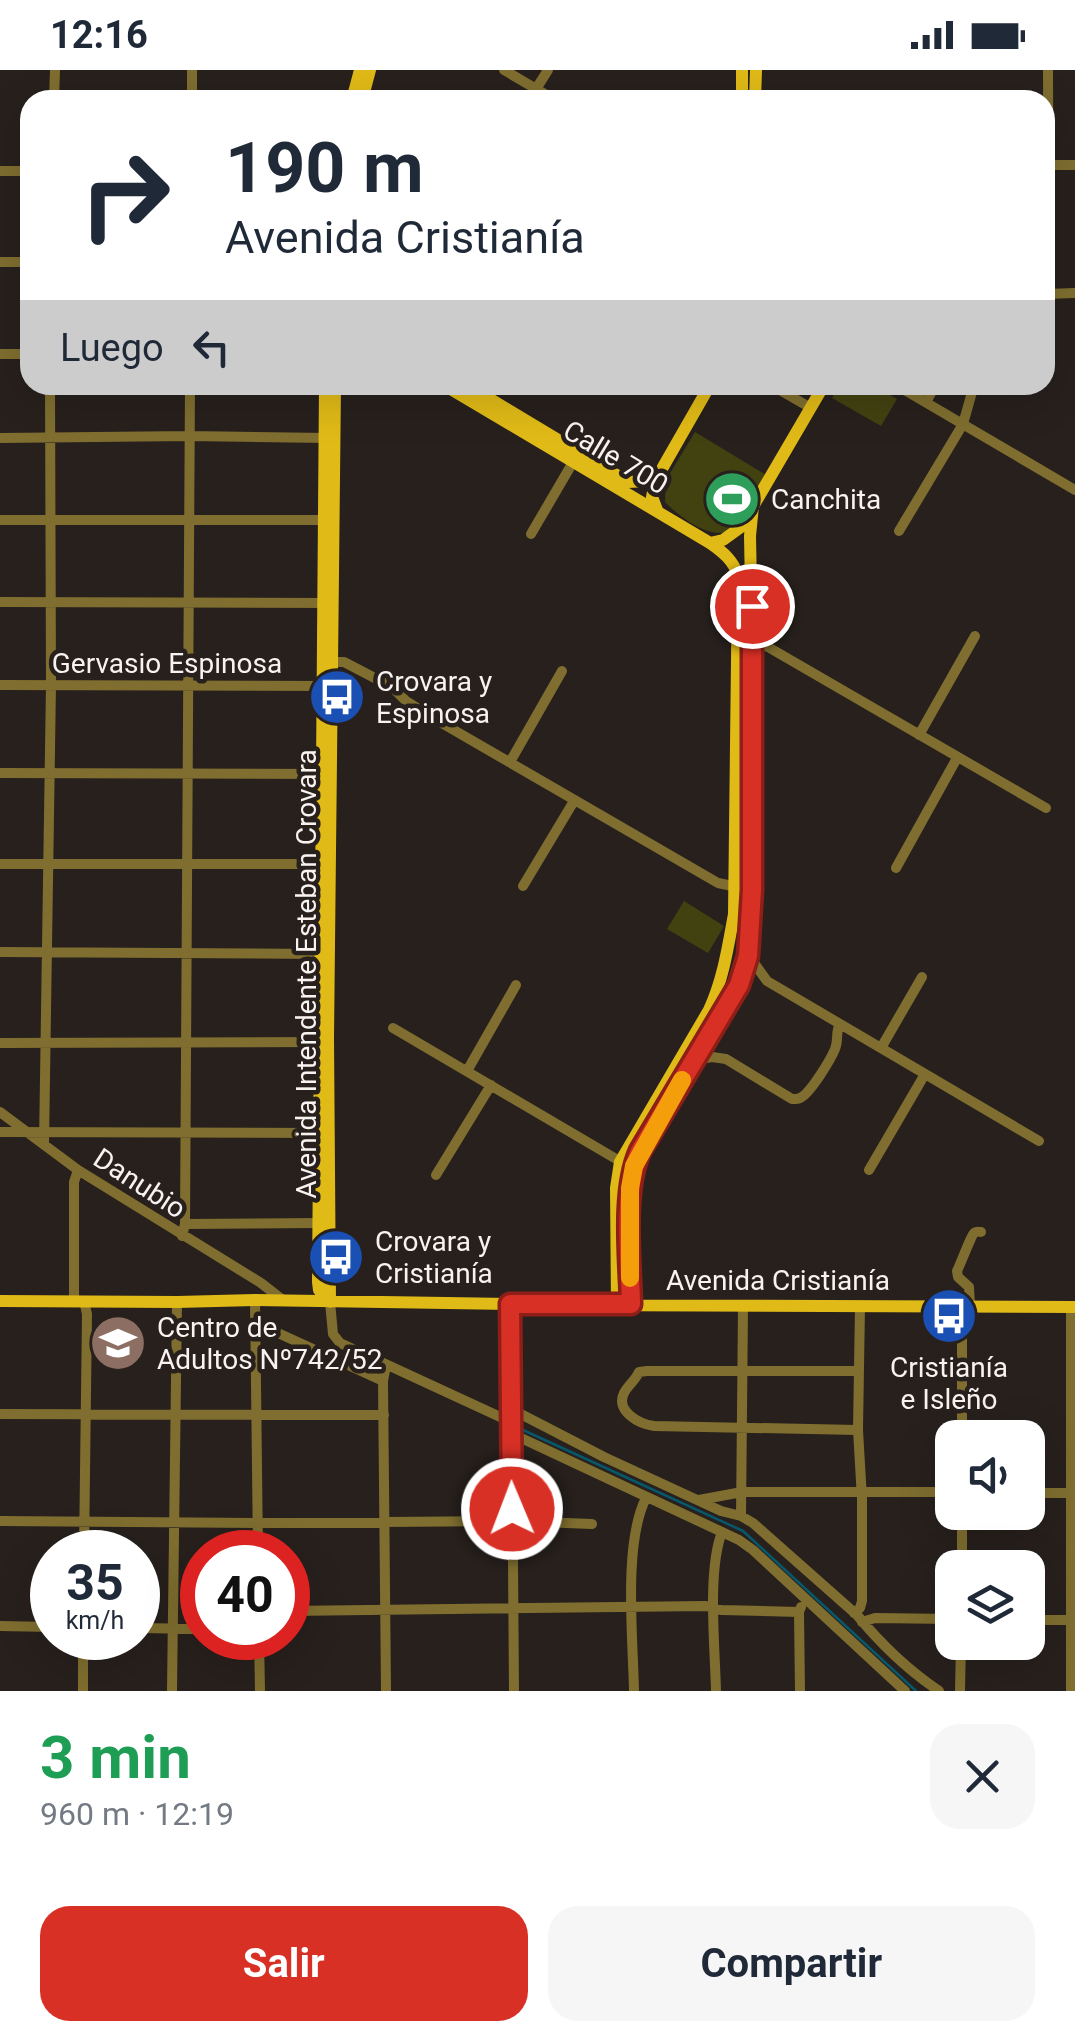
<!DOCTYPE html>
<html lang="es">
<meta charset="utf-8">
<style>
body{margin:0;font-family:Roboto,sans-serif;background:#f6f6f7;color:#1f2937;height:100vh;display:flex;flex-direction:column;font-size:38px;white-space:nowrap}
*{box-sizing:border-box;margin:0}
p{font-size:32px;color:#747a83}
.icon{flex:none;width:55px;height:55px;fill:none;stroke:currentColor;stroke-width:2;stroke-linecap:round;stroke-linejoin:round}
.map{position:relative;height:1621px;overflow:hidden}
.panel{display:flex;flex-direction:column;background:#fff;flex:1}
.panel>*{flex:none}
.guide{position:absolute;left:20px;top:20px;width:1035px;height:305px;border-radius:30px;box-shadow:0 10px 40px #0002;background:#fff;color:#1f2937;overflow:hidden}
.tools{position:absolute;left:935px;top:1350px;display:grid;gap:20px}
.tools a{display:grid;place-items:center;width:110px;height:110px;border-radius:20px;background:#fff;box-shadow:0 10px 40px #0002;font-size:50px}
.speed{position:absolute;left:30px;top:1460px;display:flex;gap:20px;font-size:50px;font-weight:700;text-align:center}
.speed>*{display:grid;place-content:center;width:130px;height:130px;border-radius:50%;background:#fff;box-shadow:0 10px 40px #0002;line-height:1}
.speed small{font-size:25px;font-weight:400}
.speed .limit{border:15px solid #d22;background:#fff;color:#111}
.pin{position:absolute;display:grid;place-items:center;width:85px;height:85px;color:#fff;margin:-42px;border:5px solid #fff;border-radius:50%;box-shadow:0 2px 10px #0007}
.me{position:absolute;width:110px;margin:-55px;rotate:359deg;stroke-linejoin:round;filter:drop-shadow(0 0 8px #0008)}
.turn{display:flex;align-items:center;gap:35px;height:210px;padding:0 40px;font-size:45px}
.turn .icon{width:130px;height:130px;stroke-width:2.5}
.turn b{display:block;font-size:70px;line-height:85px}
.then{display:flex;align-items:center;height:95px;padding:0 40px;background:#0003;gap:20px;font-size:38px}
.round{display:grid;place-items:center;flex:none;width:105px;height:105px;border-radius:30px;background:#f6f6f7}
.overview{display:flex;align-items:center;justify-content:space-between;height:170px;padding:0 40px}
h1{font-size:60px;font-weight:700;line-height:75px;color:#1e9e55}
.cta{display:flex;gap:20px;margin-top:auto;padding:20px 40px}
.cta a{flex:1;height:115px;border-radius:30px;background:#d93025;color:#fff;font-size:40px;font-weight:700;line-height:115px;text-align:center}
.cta a+a{background:#f6f6f7;color:#1f2937}
.status{display:flex;justify-content:space-between;align-items:center;height:70px;padding:0 50px;background:#fff;direction:ltr}
.status svg{height:28px;fill:currentColor}
.map>svg:first-child{display:block}
.green{fill:#424211}
.lines{fill:none;stroke-linecap:round;stroke-linejoin:round}
.stream{stroke:#06586d;stroke-width:2.5}
.minor{stroke:#7f6e2f;stroke-width:10}
.major{stroke:#e0ba17;stroke-width:12}
.route-casing{stroke:#8d1f18;stroke-width:25}
.route{stroke:#d93025;stroke-width:18}
.slow{stroke:#f59e0b;stroke-width:18}
.labels{text-anchor:middle;stroke-width:9;stroke-linejoin:round;paint-order:stroke}
.street-label{font-size:28px;fill:#f8f3f1;stroke:#27201d}
.poi-label{font-size:28px;fill:#f8f3f1;stroke:#27201d;text-anchor:start}
</style>
<div class="status"><b>12:16</b><svg viewBox="0 0 49 12"><path d="M0 12V9h3v3zM5 12V6h3v6zM10 12V3h3v9zM15 12V0h3v12zM26 1h20v11H26zM47 4h2v5h-2z"/></svg></div>
<div class="map">
<svg width="1075" height="1621" viewBox="0 0 1075 1621">
<rect width="100%" height="100%" fill="#27201d"/>
<path class="green" d="M 839,315 L 873,315 L 897,329 L 881,356 L 832,328 Z
M 695,362 L 766,405 L 732,460 C 710,471 680,447 665,432 L 666,410 Z
M 684,831 L 724,856 L 708,883 L 667,859 Z"/>
<g class="lines">
<path class="stream" d="M 523,1360 L 743,1461 L 916,1621"/>
<path class="minor" d="M 504,0 L 555,30
M 1048,0 L 1049,269
M 536,19 L 548,0
M 54,30 L 55,0
M 192,30 L 192,0
M 1049,95 L 1075,95
M 0,101 L 30,101
M 0,192 L 30,192
M 1046,224 L 1075,223
M 0,284 L 30,284
M 771,315 L 811,338
M 896,315 L 1075,420
M 926,332 L 931,323 L 931,315
M 0,368 L 190,366 L 329,368
M 0,450 L 329,450
M 899,461 L 963,354 L 974,315
M 531,464 L 576,387
M 0,532 L 329,533
M 748,570 L 768,577 L 1046,738
M 334,592 L 344,592 L 392,617 L 406,631 L 433,648 L 718,813 L 752,820
M 0,615 L 329,616
M 919,665 L 975,566
M 510,692 L 562,601
M 0,703 L 329,704
M 0,794 L 325,794
M 896,798 L 957,688
M 523,816 L 574,731
M 0,882 L 324,884
M 749,886 L 767,911 L 1039,1071
M 393,958 L 623,1093
M 0,973 L 324,972
M 881,978 L 922,907
M 694,990 L 712,987 L 726,989 L 792,1029 C 795,1029 798,1029 800,1028 C 810,1024 831,989 835,979 C 839,969 835,963 840,954
M 467,1001 L 516,915
M 0,1042 L 78,1100 L 261,1213 L 284,1231
M 0,1062 L 323,1063
M 44,1074 L 51,614 L 50,315
M 869,1100 L 925,1004
M 436,1105 L 491,1015
M 185,1154 L 319,1153
M 182,1166 L 185,1154 L 190,315
M 255,1230 L 258,1482
M 74,1231 L 74,1112 L 78,1100
M 84,1231 L 87,1244 L 84,1482
M 330,1232 L 333,1264 L 340,1273 L 511,1352
M 511,1234 L 514,1621
M 962,1236 L 962,1368
M 970,1236 L 969,1217 L 958,1207 L 957,1201 C 960,1195 972,1164 974,1163 C 976,1161 979,1162 981,1162
M 256,1253 L 383,1311
M 386,1295 L 383,1311 L 386,1621
M 511,1339 L 604,1387 L 721,1441 L 741,1446 L 753,1453 L 857,1545 C 880,1573 908,1600 939,1621
M 0,1344 L 384,1345
M 858,1360 L 654,1356 C 639,1354 615,1341 624,1323 C 628,1315 635,1311 639,1302 L 647,1301 L 859,1301
M 511,1368 L 521,1368 L 739,1470 L 753,1480 L 905,1621
M 1028,1423 L 1074,1423
M 699,1430 L 742,1422 L 952,1422
M 962,1442 L 962,1498
M 741,1446 L 743,1236
M 0,1451 L 258,1453 L 513,1451 L 592,1454
M 288,1541 L 706,1536 L 721,1540 L 799,1542
M 854,1543 L 860,1538 L 862,1531 L 862,1429 L 858,1360 L 860,1236
M 1028,1550 L 1075,1550
M 862,1552 L 875,1548 L 952,1549
M 0,1556 L 52,1557
M 138,1558 L 202,1559
M 259,1568 L 260,1621
M 83,1621 L 83,1568
M 172,1621 L 177,1232
M 634,1621 C 633,1568 623,1473 646,1428
M 716,1621 C 715,1577 707,1501 722,1462
M 800,1621 L 799,1542 L 801,1537
M 960,1621 L 961,1572
M 1071,1621 L 1071,1237"/>
<path class="major" d="M 352,30 L 360,0
M 362,30 L 370,0
M 742,30 L 742,0
M 755,30 L 756,0
M 325,315 L 318,1212 L 319,1220 L 330,1232
M 444,315 L 710,473 C 723,482 734,491 738,506 L 734,844 C 728,877 723,910 709,940 L 620,1092 L 616,1118 L 617,1234
M 467,315 L 628,412 L 648,411 L 659,402
M 657,440 L 652,427 L 655,411 L 710,315
M 710,473 L 723,470 L 741,457 L 824,315
M 0,1231 L 177,1232 L 255,1230 L 567,1235 L 1075,1237
M 330,1232 L 328,968 L 335,315
M 631,1234 C 630,1191 622,1119 640,1081 L 739,915 L 749,886 L 752,820 L 752,571 L 750,466 L 753,436"/>
</g>
<g class="lines">
<g class="route-casing">
<path id="route" d="M 512,1439 L 510,1234 L 631,1234 C 630,1190 622,1121 640,1081 L 739,915 L 748,886 L 752,820 L 752,536"/>
</g>
<use href="#route" class="route"/>
<path class="slow" d="M 630,1208 L 630,1118 L 634,1096 L 682,1010"/>
</g>
<defs>
<g id="stadium-disc" transform="scale(2.875)"><circle r="9.5" fill="#2e9e5b" stroke="#27201d"/><path d="M0-5a6.5 5 0 1 0 0 10a6.5 5 0 1 0 0-10ZM-3.5-1.8h7v3.6h-7Z" fill="#fff"/></g>
<g id="bus-disc" transform="scale(2.875)"><circle r="9.5" fill="#1a4fb4" stroke="#27201d"/><path d="M-5-6H5V4H4V6H2V4H-2V6H-4V4H-5ZM-3.5-4V0h7V-4ZM-3.5 1.2v1.5H-2V1.2ZM2 1.2v1.5H3.5V1.2Z" fill="#fff"/></g>
<g id="school-disc" transform="scale(2.875)"><circle r="9.5" fill="#8d6e63" stroke="#27201d"/><path d="M0-5L7-2L0 1L-7-2ZM-4 1L0 2.5L4 1V4Q0 6-4 4Z" fill="#fff"/></g>
</defs>
<g fill-rule="evenodd">
<use href="#stadium-disc" x="732" y="429"/>
<use href="#bus-disc" x="337" y="627"/>
<use href="#bus-disc" x="336" y="1187"/>
<use href="#bus-disc" x="949" y="1246"/>
<use href="#school-disc" x="118" y="1273"/>
</g>
<g class="labels">
<g class="street-label">
<text transform="translate(616 387) rotate(31)" y="10">Calle 700</text>
<text x="167" y="603">Gervasio Espinosa</text>
<text transform="translate(306 904) rotate(-90)" y="10">Avenida Intendente Esteban Crovara</text>
<text transform="translate(140 1113) rotate(33)" y="10">Danubio</text>
<text x="778" y="1220">Avenida Cristianía</text>
</g>
<g class="poi-label">
<text x="771" y="439">Canchita</text>
<text x="376" y="621">Crovara y<tspan x="376" dy="32">Espinosa</tspan></text>
<text x="375" y="1181">Crovara y<tspan x="375" dy="32">Cristianía</tspan></text>
<text x="157" y="1267">Centro de<tspan x="157" dy="32">Adultos Nº742/52</tspan></text>
<text x="949" y="1307" text-anchor="middle">Cristianía<tspan x="949" dy="32">e Isleño</tspan></text>
</g>
</g>
</svg>
<div class="tools">
<a><svg class="icon" aria-label="sound" viewBox="0 0 24 24"><path d="M4 9h4l5-4v14l-5-4H4zM17 9q2 3 0 6"/></svg></a>
<a><svg class="icon" aria-label="layers" viewBox="0 0 24 24"><path d="M12 4l9 5-9 5-9-5zM3 14l9 5 9-5"/></svg></a>
</div>
<div class="speed"><div>35<small>km/h</small></div><div class="limit">40</div></div>
<div class="pin" style="left:752px;top:536px;background:#d93025"><svg class="icon" aria-label="arrive" viewBox="0 0 24 24"><path d="M6 21V4h12l-3 4 3 4H6"/></svg></div>
<svg class="me" style="left:512px;top:1439px" viewBox="-20 -20 40 40"><circle r="17" fill="#d93025" stroke="#fff" stroke-width="3"/><path d="M0-11L8 9 0 5-8 9z" fill="#fff"/></svg>
<div class="guide">
<div class="turn"><svg class="icon" aria-label="right" viewBox="0 0 24 24"><path d="M7 20v-9h11M14 6l5 5-5 5"/></svg><div><b>190 m</b>Avenida Cristianía</div></div>
<div class="then">Luego<svg class="icon" aria-label="left" viewBox="0 0 24 24"><path d="M17 20v-9H6M10 6l-5 5 5 5"/></svg></div>
</div>
</div>
<section class="panel">
<div class="overview"><div><h1>3 min</h1><p>960 m · 12:19</p></div><a class="round"><svg class="icon" aria-label="close" viewBox="0 0 24 24"><path d="M6 6l12 12M18 6L6 18"/></svg></a></div>
<div class="cta"><a>Salir</a><a>Compartir</a></div>
</section>
